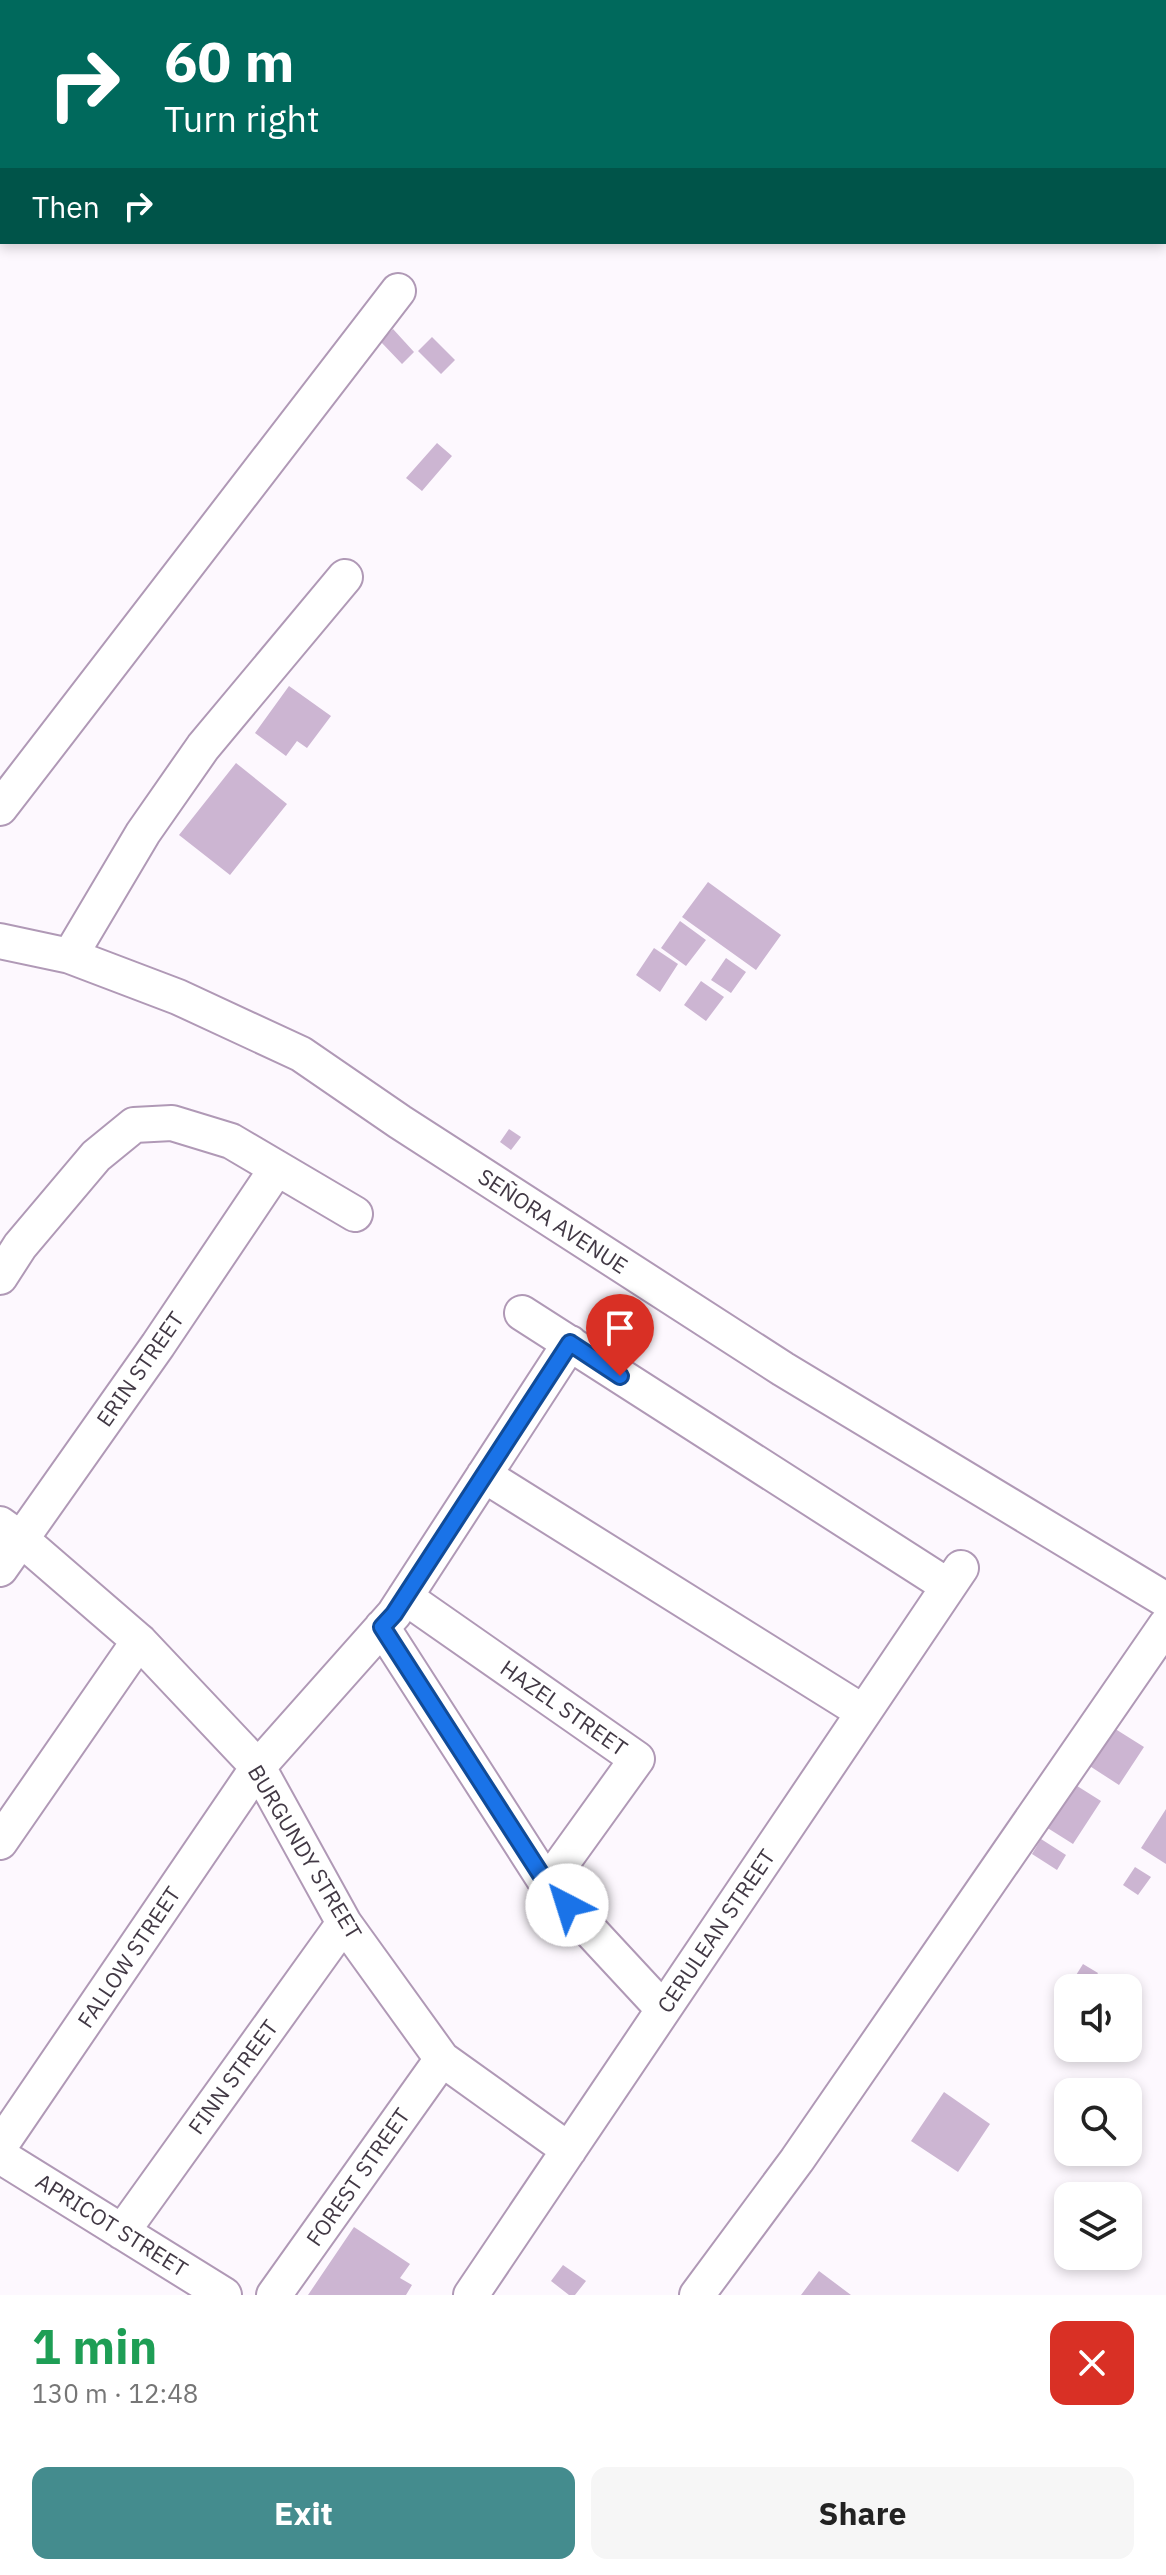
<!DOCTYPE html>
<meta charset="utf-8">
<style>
body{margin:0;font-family:"IBM Plex Sans",sans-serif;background:#f6f6f6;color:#222;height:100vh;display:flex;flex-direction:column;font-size:30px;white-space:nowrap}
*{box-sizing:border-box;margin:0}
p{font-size:26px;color:#767676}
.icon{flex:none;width:44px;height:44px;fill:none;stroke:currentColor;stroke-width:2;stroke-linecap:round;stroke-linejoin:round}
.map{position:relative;height:2295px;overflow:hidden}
.side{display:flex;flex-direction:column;background:#fff;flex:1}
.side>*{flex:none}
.hud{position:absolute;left:0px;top:0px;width:1166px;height:244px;box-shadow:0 4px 12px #0003;background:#00695c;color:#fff;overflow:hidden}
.fabs{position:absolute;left:1054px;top:1974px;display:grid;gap:16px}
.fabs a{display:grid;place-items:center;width:88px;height:88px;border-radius:16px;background:#fff;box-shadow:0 4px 12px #0003;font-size:40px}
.pin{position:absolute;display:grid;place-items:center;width:68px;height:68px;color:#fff;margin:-82px -34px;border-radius:50% 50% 50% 0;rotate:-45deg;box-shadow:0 0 8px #0007}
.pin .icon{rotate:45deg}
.me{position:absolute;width:88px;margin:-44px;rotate:320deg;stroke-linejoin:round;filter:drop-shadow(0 0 6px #0008)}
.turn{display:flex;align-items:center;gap:28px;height:168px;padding:0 32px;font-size:36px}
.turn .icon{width:104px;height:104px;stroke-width:2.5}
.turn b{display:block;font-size:56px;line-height:68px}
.then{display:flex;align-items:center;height:76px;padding:0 32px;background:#0003;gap:16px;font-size:30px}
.round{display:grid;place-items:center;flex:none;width:84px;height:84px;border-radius:16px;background:#f6f6f6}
.summary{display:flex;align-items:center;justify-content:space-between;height:136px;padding:0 32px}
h1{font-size:48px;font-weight:700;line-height:60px;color:#1e9e55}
.cta{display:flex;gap:16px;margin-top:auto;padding:16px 32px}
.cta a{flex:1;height:92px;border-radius:16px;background:#448c8e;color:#fff;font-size:32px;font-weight:700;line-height:92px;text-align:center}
.cta a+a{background:#f6f6f6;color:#222}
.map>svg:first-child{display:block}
.building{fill:#ccb5d2}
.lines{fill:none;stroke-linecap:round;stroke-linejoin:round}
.lane-casing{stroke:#b099b6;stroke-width:20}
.street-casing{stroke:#b099b6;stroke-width:38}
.lane{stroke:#fff;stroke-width:16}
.street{stroke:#fff;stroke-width:34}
.route-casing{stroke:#114b97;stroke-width:20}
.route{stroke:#1a73e8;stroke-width:14}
.labels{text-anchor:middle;stroke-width:8;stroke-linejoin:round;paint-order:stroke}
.street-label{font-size:22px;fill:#423945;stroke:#fff}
</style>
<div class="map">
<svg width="1166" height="2295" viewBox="0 0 1166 2295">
<rect width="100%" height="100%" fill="#fdf8fe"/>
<path class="building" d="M 393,329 L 414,352 L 402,364 L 381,342 Z
M 432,337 L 455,360 L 441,374 L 418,351 Z
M 437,443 L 452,456 L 422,491 L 406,478 Z
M 289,686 L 331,716 L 307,748 L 297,741 L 286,756 L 255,733 Z
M 236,763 L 287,804 L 230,875 L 179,835 Z
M 708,882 L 781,935 L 756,970 L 682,917 Z
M 680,921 L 706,940 L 686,966 L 661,948 Z
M 654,948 L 678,964 L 660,992 L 636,975 Z
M 726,958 L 746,972 L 731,993 L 711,980 Z
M 701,981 L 724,997 L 706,1021 L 684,1005 Z
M 509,1129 L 521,1137 L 511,1150 L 500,1142 Z
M 1109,1725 L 1144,1747 L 1119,1785 L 1085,1763 Z
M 1074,1784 L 1101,1801 L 1073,1844 L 1046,1827 Z
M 1166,1809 L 1166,1864 L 1141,1848 Z
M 1041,1839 L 1066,1855 L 1057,1870 L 1032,1854 Z
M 1135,1867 L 1151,1877 L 1138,1895 L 1123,1885 Z
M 1083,1964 L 1098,1973 L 1089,1988 L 1073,1980 Z
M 944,2092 L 990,2124 L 958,2172 L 911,2141 Z
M 354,2227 L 410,2264 L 400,2278 L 412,2285 L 406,2295 L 308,2295 Z
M 563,2265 L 586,2281 L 575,2295 L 569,2295 L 551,2281 Z
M 819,2271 L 851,2295 L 801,2295 Z"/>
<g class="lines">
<g class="lane-casing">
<path id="lane" d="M 954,0 L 956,2
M 1164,55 L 1166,55"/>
</g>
<g class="street-casing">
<path id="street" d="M 0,808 L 398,291
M 0,941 L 70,956 L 178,997 L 301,1054 L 400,1122 L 783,1369 L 1166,1600
M 70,956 L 143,833 L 203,747 L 345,577
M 0,1277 L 20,1246 L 96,1156 L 134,1125 L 172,1123 L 231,1141 L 355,1214
M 522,1313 L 948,1586
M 484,1475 L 863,1712
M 0,1524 L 21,1539 L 139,1641 L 258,1767 L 344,1923 L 442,2059 L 569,2150
M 0,1569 L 158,1345 L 277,1168
M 405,1597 L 637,1759 L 547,1884
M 382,1627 L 547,1884 L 663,2009
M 0,1842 L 139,1641
M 0,2146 L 258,1767 L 394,1614 L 570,1343
M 0,2156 L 224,2295
M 122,2232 L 344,1923
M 274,2295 L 442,2059
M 471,2295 L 961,1568
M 697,2295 L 797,2160 L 1166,1625"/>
</g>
<use href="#lane" class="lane"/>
<use href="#street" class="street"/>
</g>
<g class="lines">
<g class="route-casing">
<path id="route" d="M 567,1905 L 547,1884 L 382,1627 L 394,1614 L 570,1343 L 620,1376"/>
</g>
<use href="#route" class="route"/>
</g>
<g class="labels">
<g class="street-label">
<text transform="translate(553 1221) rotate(33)" y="8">SEÑORA AVENUE</text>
<text transform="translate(140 1369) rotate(-55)" y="8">ERIN STREET</text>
<text transform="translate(564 1708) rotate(35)" y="8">HAZEL STREET</text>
<text transform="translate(305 1852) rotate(59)" y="8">BURGUNDY STREET</text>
<text transform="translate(716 1931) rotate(-56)" y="8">CERULEAN STREET</text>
<text transform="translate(129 1957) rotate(-56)" y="8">FALLOW STREET</text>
<text transform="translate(233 2077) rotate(-54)" y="8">FINN STREET</text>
<text transform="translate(358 2177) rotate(-55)" y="8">FOREST STREET</text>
<text transform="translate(112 2225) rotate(32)" y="8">APRICOT STREET</text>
</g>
</g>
</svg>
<div class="fabs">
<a><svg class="icon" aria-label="sound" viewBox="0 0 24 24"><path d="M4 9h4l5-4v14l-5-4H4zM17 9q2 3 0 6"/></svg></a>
<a><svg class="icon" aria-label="search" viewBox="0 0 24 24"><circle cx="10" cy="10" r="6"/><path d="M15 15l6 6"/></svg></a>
<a><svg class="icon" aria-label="layers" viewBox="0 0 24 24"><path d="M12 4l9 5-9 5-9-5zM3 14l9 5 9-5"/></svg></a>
</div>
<div class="pin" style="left:620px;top:1376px;background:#d93025"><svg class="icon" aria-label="arrive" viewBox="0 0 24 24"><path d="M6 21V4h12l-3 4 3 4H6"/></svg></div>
<svg class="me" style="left:567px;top:1905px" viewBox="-20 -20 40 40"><circle r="19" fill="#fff"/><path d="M0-13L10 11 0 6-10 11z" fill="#1a73e8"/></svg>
<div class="hud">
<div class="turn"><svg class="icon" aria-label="right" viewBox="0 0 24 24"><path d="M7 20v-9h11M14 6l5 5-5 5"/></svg><div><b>60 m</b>Turn right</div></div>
<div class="then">Then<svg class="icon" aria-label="right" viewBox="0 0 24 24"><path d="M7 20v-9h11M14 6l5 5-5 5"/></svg></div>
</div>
</div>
<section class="side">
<div class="summary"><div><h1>1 min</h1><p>130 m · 12:48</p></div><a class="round" style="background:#d93025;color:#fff"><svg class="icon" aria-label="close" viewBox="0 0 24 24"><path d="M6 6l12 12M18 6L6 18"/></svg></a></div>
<div class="cta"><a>Exit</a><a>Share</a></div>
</section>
